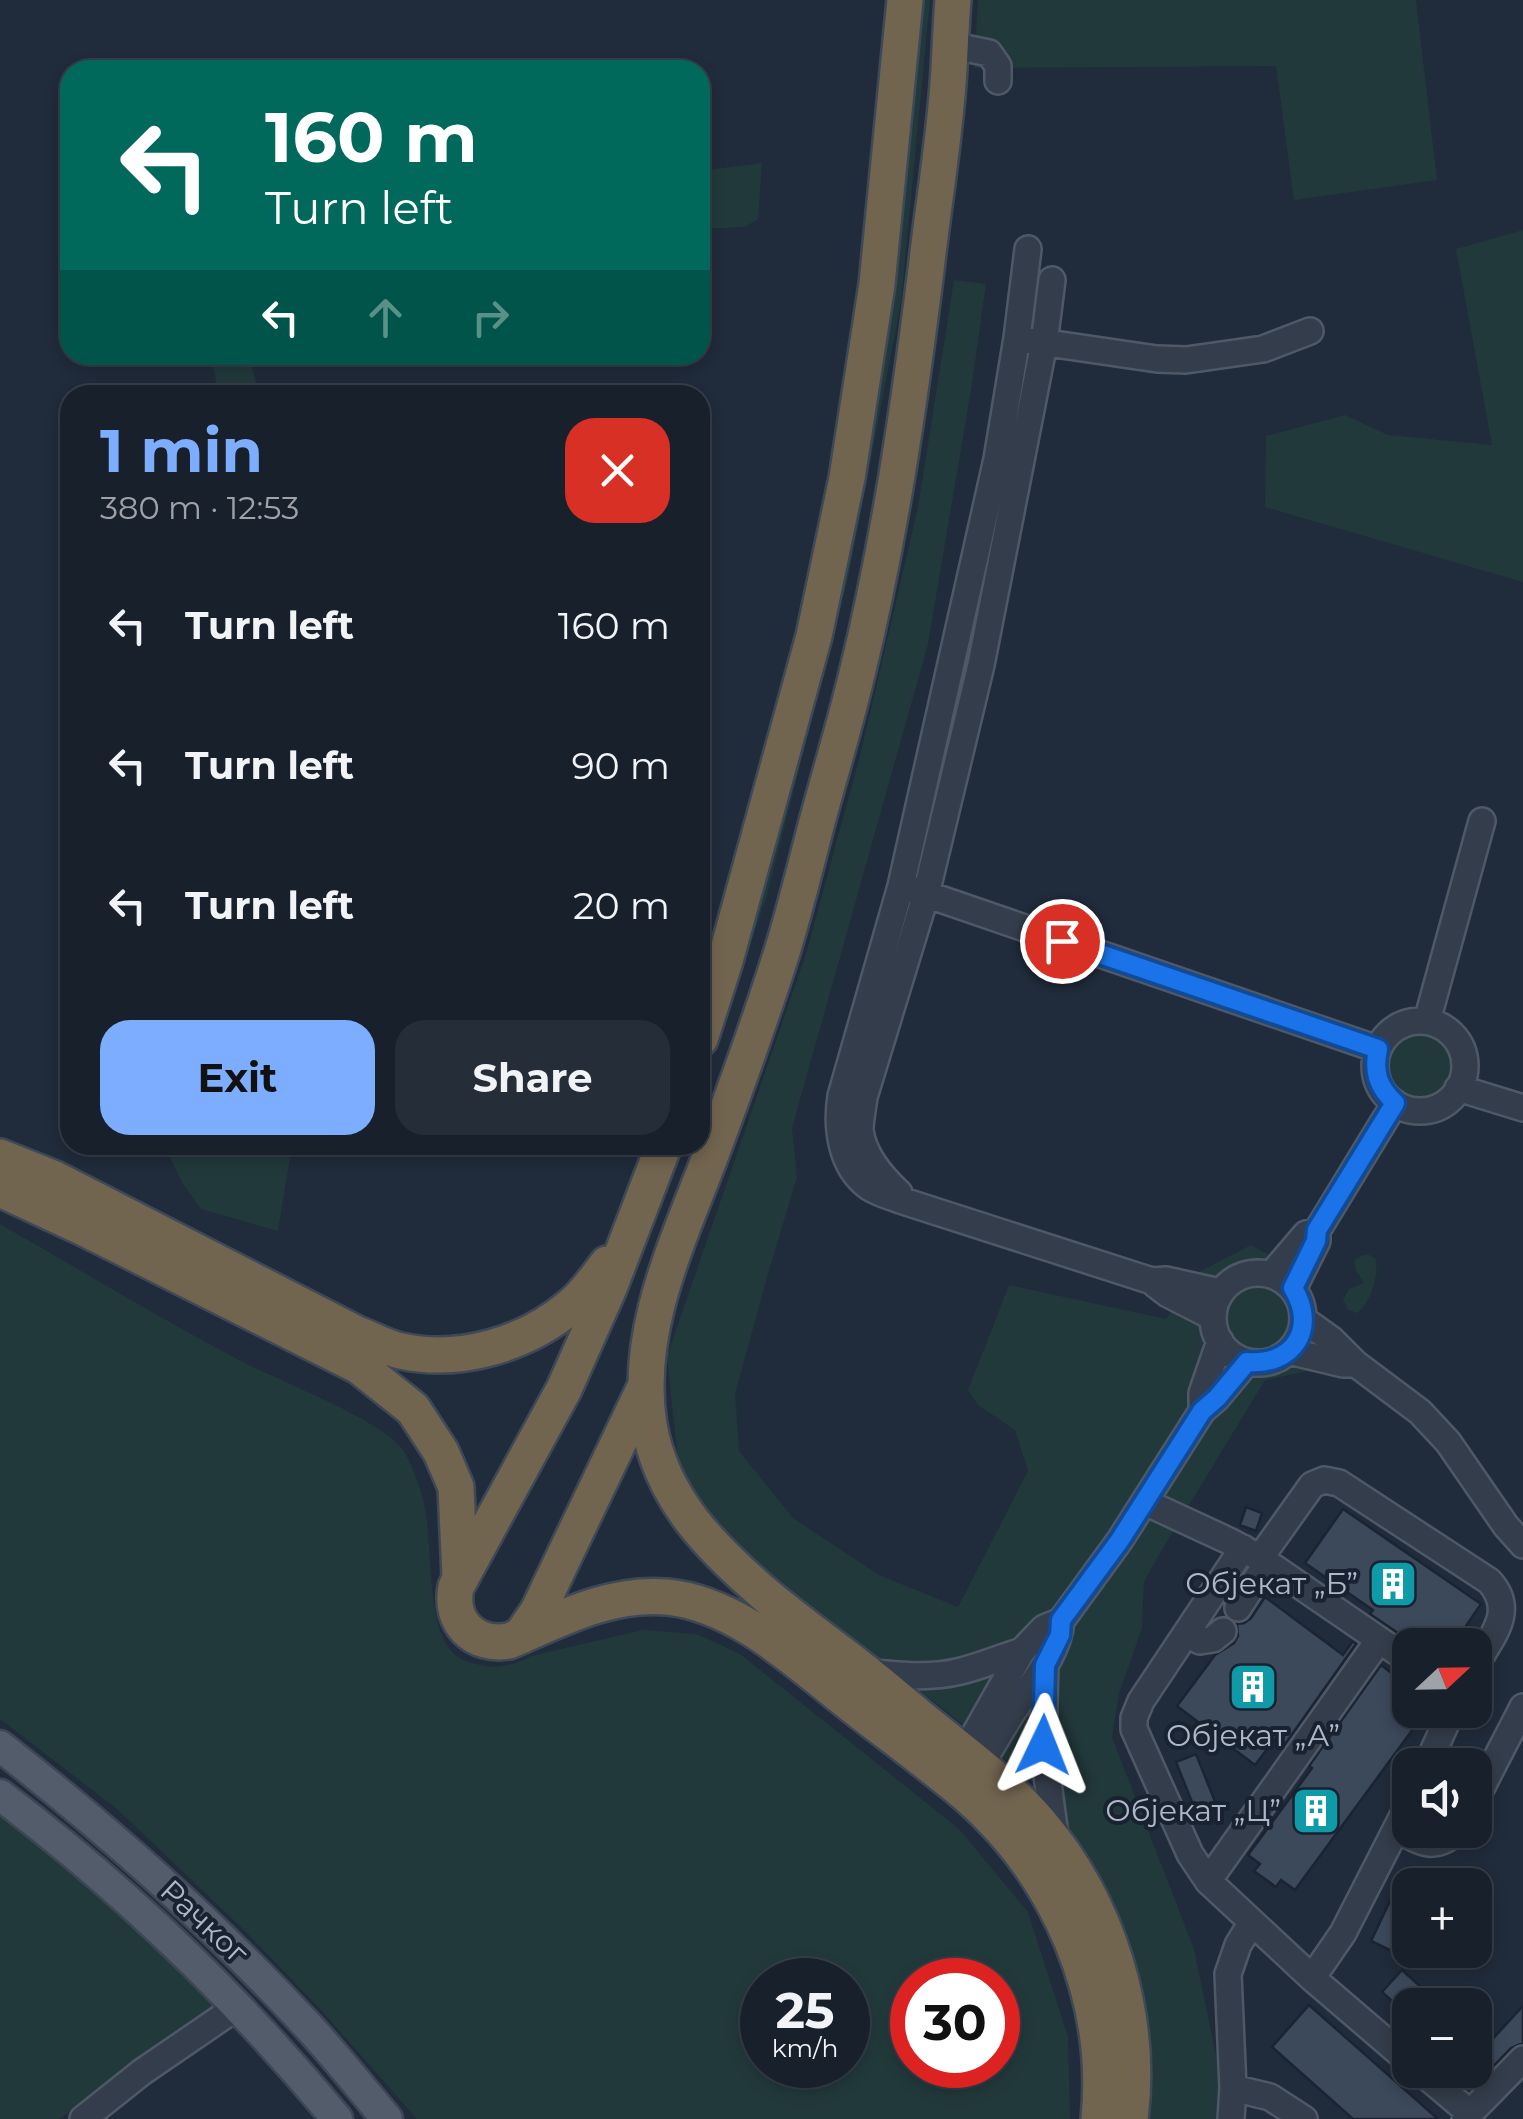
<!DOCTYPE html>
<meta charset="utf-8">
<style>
body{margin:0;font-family:Montserrat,sans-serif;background:#252d38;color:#f1f3f6;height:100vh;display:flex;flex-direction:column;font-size:38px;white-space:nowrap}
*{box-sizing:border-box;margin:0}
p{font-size:32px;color:#9fa3a9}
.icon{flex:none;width:55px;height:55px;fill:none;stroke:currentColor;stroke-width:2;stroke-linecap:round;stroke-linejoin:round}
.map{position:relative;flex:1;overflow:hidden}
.details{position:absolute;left:60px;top:385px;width:650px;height:770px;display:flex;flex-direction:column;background:#18202c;border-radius:30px;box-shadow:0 5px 15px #0003,0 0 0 2px #363e48}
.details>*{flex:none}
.guide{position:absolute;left:60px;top:60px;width:650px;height:305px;border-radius:30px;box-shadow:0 5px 15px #0003,0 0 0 2px #363e48;background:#00695c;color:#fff;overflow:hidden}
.needle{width:65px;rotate:68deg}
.buttons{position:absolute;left:1392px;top:1628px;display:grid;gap:20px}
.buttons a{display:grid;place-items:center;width:100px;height:100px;border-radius:20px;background:#18202c;box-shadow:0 5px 15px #0003,0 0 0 2px #363e48;font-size:50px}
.speed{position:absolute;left:740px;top:1958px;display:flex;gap:20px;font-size:50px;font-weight:700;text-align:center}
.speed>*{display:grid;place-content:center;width:130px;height:130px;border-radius:50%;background:#18202c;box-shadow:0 5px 15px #0003,0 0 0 2px #363e48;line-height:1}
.speed small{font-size:25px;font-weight:400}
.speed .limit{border:15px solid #d22;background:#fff;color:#111}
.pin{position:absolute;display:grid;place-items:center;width:85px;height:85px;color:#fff;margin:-42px;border:5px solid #fff;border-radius:50%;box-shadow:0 2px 10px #0007}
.me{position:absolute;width:110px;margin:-55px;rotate:2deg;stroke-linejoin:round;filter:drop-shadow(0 0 8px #0008)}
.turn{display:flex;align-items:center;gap:35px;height:210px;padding:0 40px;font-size:45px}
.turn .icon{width:130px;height:130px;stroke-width:2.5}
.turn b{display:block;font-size:70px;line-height:85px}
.lanes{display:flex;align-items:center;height:95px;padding:0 40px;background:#0003;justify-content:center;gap:50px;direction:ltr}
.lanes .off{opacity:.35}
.round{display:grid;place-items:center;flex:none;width:105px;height:105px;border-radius:30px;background:#252d38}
.head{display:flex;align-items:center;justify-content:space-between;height:170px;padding:0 40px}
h1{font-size:60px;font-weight:700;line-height:75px;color:#7dadfe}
.button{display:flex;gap:20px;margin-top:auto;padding:20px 40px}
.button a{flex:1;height:115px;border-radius:30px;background:#7dadfe;color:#111;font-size:40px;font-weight:700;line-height:115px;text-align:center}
.button a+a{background:#252d38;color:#f1f3f6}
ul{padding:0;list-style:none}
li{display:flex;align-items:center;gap:30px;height:140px;padding:0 40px}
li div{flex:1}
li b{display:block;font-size:38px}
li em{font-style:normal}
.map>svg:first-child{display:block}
.green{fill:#22393c;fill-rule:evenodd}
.building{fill:#3c495b;stroke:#1b2432;stroke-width:2.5}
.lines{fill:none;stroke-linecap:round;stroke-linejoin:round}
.minor-casing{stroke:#4f5866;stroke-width:30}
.major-casing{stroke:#3d4654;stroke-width:35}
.highway-casing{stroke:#3f4856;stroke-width:40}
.minor{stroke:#343d4b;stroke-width:25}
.major{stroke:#525c6b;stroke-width:30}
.highway{stroke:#726550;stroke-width:35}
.route-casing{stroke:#114b97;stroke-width:25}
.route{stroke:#1a73e8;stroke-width:18}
.labels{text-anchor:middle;stroke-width:8;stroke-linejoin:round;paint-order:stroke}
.poi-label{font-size:30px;fill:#afb8c7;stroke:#192230;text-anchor:end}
.street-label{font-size:30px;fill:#afb8c7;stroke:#192230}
</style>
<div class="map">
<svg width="1523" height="2119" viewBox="0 0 1523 2119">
<rect width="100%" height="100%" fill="#202b3b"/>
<path class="green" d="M 919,0 L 930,0 L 901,302 L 849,574 L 767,895 L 700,1093 L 700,1068 L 759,893 Z
M 978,0 L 1416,0 L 1437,180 L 1294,200 L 1276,66 L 974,68 Z
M 762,163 L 758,219 L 745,227 L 700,229 L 700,171 Z
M 1523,230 L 1523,582 L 1265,507 L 1266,436 L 1345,415 L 1388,435 L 1492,445 L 1456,249 Z
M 954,280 L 986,284 L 971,390 L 928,644 L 792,1128 L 797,1177 L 768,1274 L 735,1394 L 739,1451 L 793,1518 L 879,1575 L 958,1607 L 1028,1471 L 1015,1430 L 978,1405 L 968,1390 L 1009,1285 L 1166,1319 L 1197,1273 L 1251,1245 L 1303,1273 L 1321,1333 L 1328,1367 L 1265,1380 L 1160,1553 L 1144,1582 L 1142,1628 L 1119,1694 L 1112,1737 L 1194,1949 L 1221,2079 L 1217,2119 L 1145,2119 L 1092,1868 L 1029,1779 L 944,1709 L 761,1574 L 708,1518 L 678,1461 L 667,1356 L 806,954 L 861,752 L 918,507 Z
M 211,355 L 249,355 L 259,395 L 219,395 Z
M1381 1065a39 39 0 1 1 78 0a39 39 0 1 1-78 0Z
M 164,1145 L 292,1145 L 278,1231 L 201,1209 L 183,1184 Z
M 0,1224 C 81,1270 162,1320 245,1363 C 280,1381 384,1421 403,1450 C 415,1470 422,1491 426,1514 C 432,1551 427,1627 453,1653 C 460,1660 471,1663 481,1665 C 499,1669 514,1665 531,1656 L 643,1630 L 696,1634 L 719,1644 L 740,1654 L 959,1829 L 1028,1912 L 1068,2037 L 1070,2119 L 417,2119 L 320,2009 L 243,1929 L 117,1809 L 0,1719 ZM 762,1980 L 848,1980 L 848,2065 L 762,2065 ZM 998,1980 L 998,2065 L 912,2065 L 912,1980 Z
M 1367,1254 L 1375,1258 C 1380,1273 1371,1303 1357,1313 L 1348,1310 L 1343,1299 L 1349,1289 L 1364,1283 C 1358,1272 1344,1260 1367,1254 Z
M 0,1793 L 228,2005 L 59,2119 L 0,2119 Z"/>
<path class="building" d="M 1246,1507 L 1262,1513 L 1256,1531 L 1240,1525 Z
M 1343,1509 L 1481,1604 L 1453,1645 L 1423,1645 L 1403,1632 L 1401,1635 L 1370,1614 L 1373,1610 L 1305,1563 Z
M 1265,1597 L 1343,1655 L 1353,1641 L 1356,1644 L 1283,1747 L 1274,1740 L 1255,1765 L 1177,1706 L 1215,1655 L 1234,1643 L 1238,1636 L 1237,1624 L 1244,1623 L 1251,1618 Z
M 1381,1665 L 1410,1687 L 1410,1710 L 1427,1710 L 1295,1890 L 1281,1880 L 1276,1887 L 1254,1871 L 1260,1864 L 1248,1855 L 1312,1768 L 1309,1766 Z
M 1196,1754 L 1216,1804 L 1196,1812 L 1176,1762 Z
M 1391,1899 L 1410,1908 L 1410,1923 L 1396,1953 L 1371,1941 Z
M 1402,1970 L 1441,2005 L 1410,2005 L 1410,2017 L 1382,1992 Z
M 1309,2005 L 1438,2119 L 1353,2119 L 1272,2047 Z
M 1523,2006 L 1523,2043 L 1511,2048 L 1480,2080 L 1475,2075 L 1475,2036 L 1486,2046 Z"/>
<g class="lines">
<g class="minor-casing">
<path id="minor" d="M 950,45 L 989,53 L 998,66 L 998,81
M 1028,249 L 1017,338 L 997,459 L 901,886 L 841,1096 C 836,1128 841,1167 869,1187 C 878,1193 890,1196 900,1200 L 1152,1281 L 1166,1280 L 1220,1292
M 1027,340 L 1157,359 L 1186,360 L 1263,349 L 1310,331
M 914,890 L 1377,1049
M 1427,1021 L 1482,821
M1375 1066a45 45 0 1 1 90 0a45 45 0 1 1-90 0Z
M 1458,1088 L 1523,1108
M 899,1193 C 882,1177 863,1156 860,1130 C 860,1120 863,1107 864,1097 L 926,894 L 981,665 L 1044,343 L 1052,280
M1213 1318a45 45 0 1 1 90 0a45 45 0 1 1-90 0Z
M 1271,1275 L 1306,1234 L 1317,1231
M 1155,1284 L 1168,1294 L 1213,1317
M 1293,1289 L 1317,1241 L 1317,1231 L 1395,1103
M 1304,1320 L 1332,1340 L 1356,1364 L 1420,1412 L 1448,1442 L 1506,1526 L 1523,1545
M 1289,1351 L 1343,1364 L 1356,1364
M 1202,1411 L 1202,1393 L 1220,1341
M 1145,1502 L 1229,1541 L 1260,1558 L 1410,1661
M 1243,1548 L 1141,1701 L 1134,1718 L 1134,1729 L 1190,1854 L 1208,1881 L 1312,1978 L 1410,2062
M 1260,1558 L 1312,1485 L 1324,1480 L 1339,1483 L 1489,1581 C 1517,1611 1491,1637 1475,1666
M 1238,1608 L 1267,1563
M 1187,1634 L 1200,1641 L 1213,1639 L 1223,1631
M 1045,1665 L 1043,1745 L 1056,1843
M 866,1672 C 897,1675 930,1679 961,1671 C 982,1666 1002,1657 1022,1651
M 958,1764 L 1022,1651 L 1044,1628 L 1061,1621 L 1120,1540 L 1202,1411 L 1217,1398 L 1247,1362
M 1427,1765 L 1452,1710
M 972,1781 C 983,1760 996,1739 1008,1719 C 1027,1688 1058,1658 1061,1621
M 1475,1800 L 1523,1707
M 1398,1829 C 1423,1844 1435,1851 1459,1830
M 1208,1881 L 1379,1640
M 1312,1978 L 1343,1933 L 1410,1802
M 1419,2070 L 1470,2113 L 1465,2119
M 1233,2088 L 1270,2097 L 1304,2119
M 1470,2113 L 1523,2059
M 83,2119 L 142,2072 L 237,2007
M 1231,2119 L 1233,2088 L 1228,1974 L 1238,1945 L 1252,1922"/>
</g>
<g class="major-casing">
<path id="major" d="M 0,1746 C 109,1831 213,1924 307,2025 C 335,2055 361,2088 387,2119
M 0,1795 C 124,1889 238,1999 337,2119"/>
</g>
<g class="highway-casing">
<path id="highway" d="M 953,0 C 950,35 950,71 946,106 C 941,161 932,216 926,270 C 909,407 889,544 856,678 C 844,728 829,777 816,826 C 805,868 795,910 782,952 C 762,1015 739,1079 716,1141 C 683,1232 633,1326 649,1425 C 662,1500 712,1549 767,1596 C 797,1621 829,1644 860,1668 C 885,1687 909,1709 933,1728 C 970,1758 1008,1786 1039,1822 C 1108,1903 1143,2013 1130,2119
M 700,1039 L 725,961 L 814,636 L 847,478 L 877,284 L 905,0
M 664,1145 L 609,1288 L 564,1389 L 456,1587 C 449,1622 474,1647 509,1641 C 560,1619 610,1592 667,1597 C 733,1603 792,1657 842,1697 C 883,1730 927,1761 967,1795 C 1059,1875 1111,1998 1099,2119
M 0,1157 L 55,1179 L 357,1334 C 371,1339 386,1348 401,1351 C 460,1364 526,1344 571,1306 C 585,1295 596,1279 607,1264
M 0,1189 L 82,1227 L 359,1366 L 413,1409 L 441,1452 L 456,1487 L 460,1577
M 521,1636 L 538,1611 L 645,1387"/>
</g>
<use href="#minor" class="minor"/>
<use href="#major" class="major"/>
<use href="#highway" class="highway"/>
</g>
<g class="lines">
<g class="route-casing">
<path id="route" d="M 1043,1745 L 1045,1665 L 1060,1635 L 1061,1620 L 1120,1540 L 1202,1411 L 1217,1398 L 1247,1362 C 1293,1366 1318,1329 1293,1288 L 1316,1241 L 1317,1230 L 1395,1103 C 1378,1087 1373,1072 1378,1049 L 1062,941"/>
</g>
<use href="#route" class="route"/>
</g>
<defs>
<g id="building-square" transform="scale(2.5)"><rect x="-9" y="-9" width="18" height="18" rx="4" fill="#0f9aa8" stroke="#192230"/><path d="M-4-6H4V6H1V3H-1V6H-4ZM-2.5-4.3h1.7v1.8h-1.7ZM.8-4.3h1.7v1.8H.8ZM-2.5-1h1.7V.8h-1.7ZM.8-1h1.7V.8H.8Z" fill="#fff"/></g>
</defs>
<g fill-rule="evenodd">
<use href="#building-square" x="1393" y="1584"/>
<use href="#building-square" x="1253" y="1687"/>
<use href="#building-square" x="1316" y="1811"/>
</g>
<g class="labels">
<g class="poi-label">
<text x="1358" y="1594">Објекат „Б”</text>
<text x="1253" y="1746" text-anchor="middle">Објекат „А”</text>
<text x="1281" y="1821">Објекат „Ц”</text>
</g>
<g class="street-label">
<text transform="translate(204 1922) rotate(43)" y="10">Рачког</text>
</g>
</g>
</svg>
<div class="buttons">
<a><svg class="needle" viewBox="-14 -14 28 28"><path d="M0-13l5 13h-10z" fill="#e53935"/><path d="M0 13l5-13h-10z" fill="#9fa3a9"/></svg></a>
<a><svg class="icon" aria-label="sound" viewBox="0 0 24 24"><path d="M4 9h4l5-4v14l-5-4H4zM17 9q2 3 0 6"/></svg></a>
<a>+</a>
<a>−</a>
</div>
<div class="speed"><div>25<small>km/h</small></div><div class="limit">30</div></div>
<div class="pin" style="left:1062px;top:941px;background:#d93025"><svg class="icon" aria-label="arrive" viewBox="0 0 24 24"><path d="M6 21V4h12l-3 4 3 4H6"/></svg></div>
<svg class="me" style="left:1043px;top:1745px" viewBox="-20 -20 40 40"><path d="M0-17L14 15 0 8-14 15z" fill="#1a73e8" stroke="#fff" stroke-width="4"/></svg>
<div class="guide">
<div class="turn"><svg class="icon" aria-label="left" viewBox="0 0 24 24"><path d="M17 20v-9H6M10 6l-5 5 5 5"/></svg><div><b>160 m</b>Turn left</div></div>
<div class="lanes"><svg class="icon" aria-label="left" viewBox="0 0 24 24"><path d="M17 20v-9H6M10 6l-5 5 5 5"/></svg><svg class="icon off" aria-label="ahead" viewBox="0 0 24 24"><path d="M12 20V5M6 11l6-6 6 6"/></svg><svg class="icon off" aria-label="right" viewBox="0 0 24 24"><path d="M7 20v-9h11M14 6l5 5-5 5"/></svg></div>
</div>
<section class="details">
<div class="head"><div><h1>1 min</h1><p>380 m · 12:53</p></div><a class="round" style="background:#d93025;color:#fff"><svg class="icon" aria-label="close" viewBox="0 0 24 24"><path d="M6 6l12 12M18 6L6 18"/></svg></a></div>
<ul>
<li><svg class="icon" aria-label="left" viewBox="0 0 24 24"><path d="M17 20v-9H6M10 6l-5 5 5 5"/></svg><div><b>Turn left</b></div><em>160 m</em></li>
<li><svg class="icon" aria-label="left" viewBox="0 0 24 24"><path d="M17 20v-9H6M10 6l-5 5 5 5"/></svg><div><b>Turn left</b></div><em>90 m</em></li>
<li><svg class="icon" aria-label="left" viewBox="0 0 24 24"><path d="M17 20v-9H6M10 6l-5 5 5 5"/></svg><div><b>Turn left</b></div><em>20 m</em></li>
</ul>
<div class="button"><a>Exit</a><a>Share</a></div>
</section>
</div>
